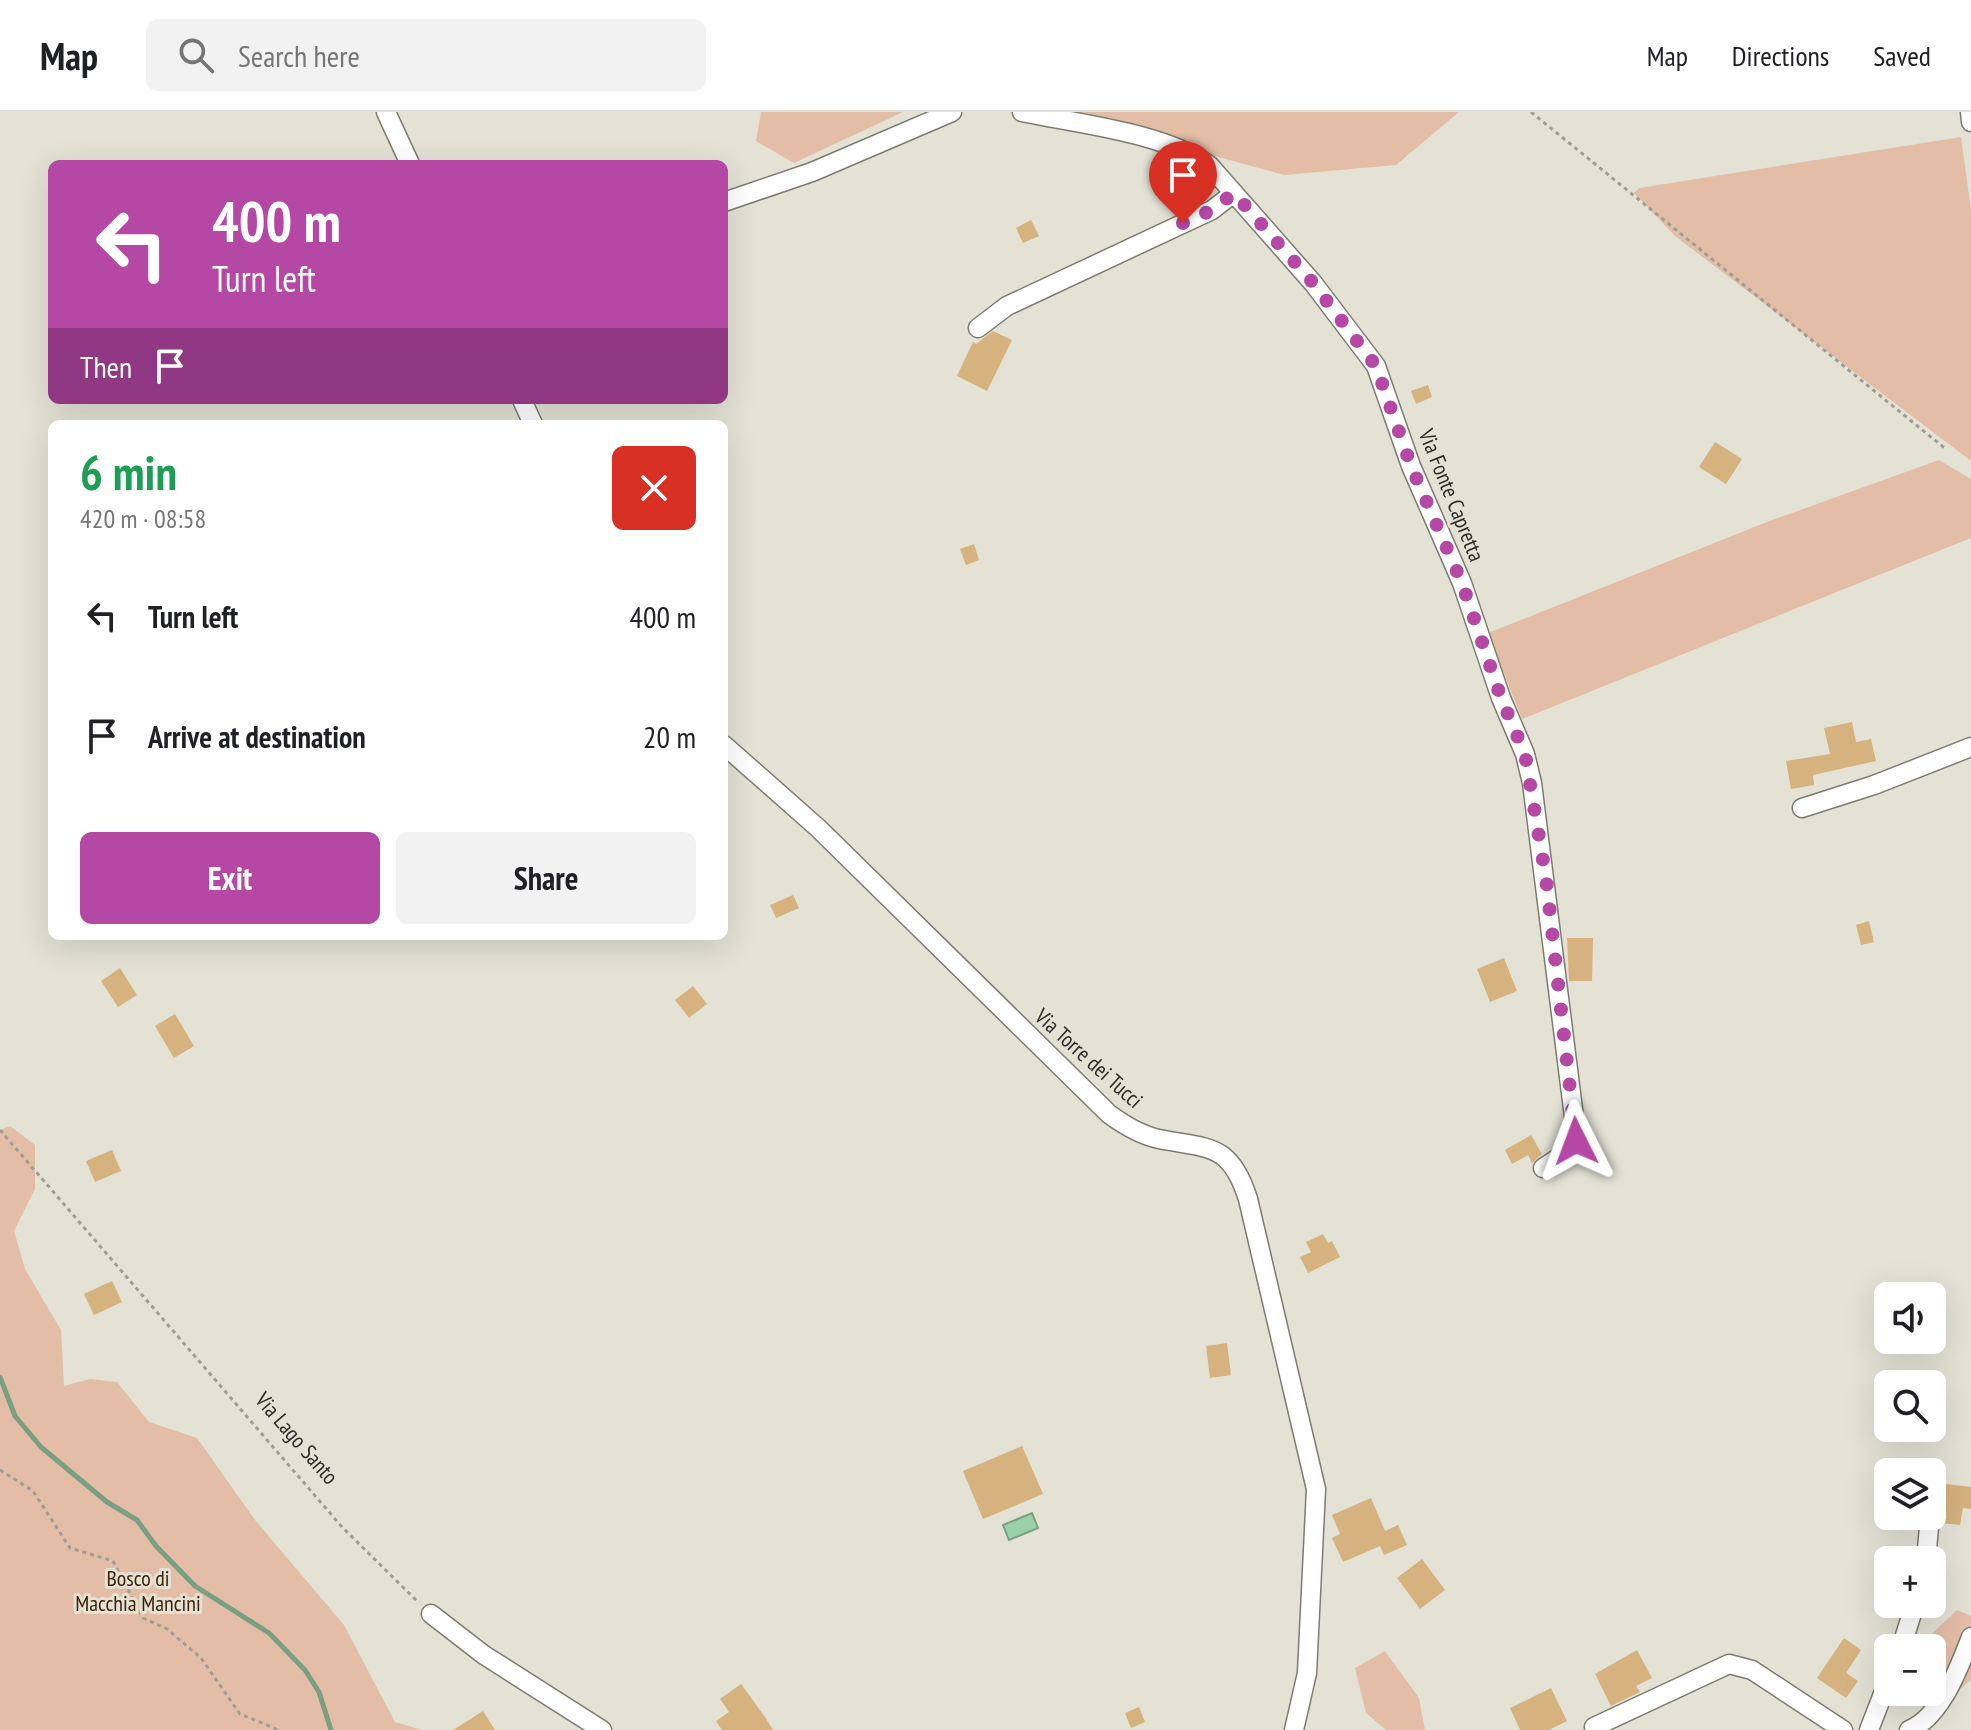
<!DOCTYPE html>
<meta charset="utf-8">
<style>
body{margin:0;font-family:"PT Sans Narrow",sans-serif;background:#f2f2f2;color:#202124;height:100vh;display:flex;flex-direction:column;font-size:30px;white-space:nowrap}
*{box-sizing:border-box;margin:0}
p{font-size:26px;color:#757577}
.icon{flex:none;width:44px;height:44px;fill:none;stroke:currentColor;stroke-width:2;stroke-linecap:round;stroke-linejoin:round}
.map{position:relative;flex:1;overflow:hidden}
.side{position:absolute;left:48px;top:308px;width:680px;height:520px;display:flex;flex-direction:column;background:#fff;border-radius:12px;box-shadow:0 8px 32px #0002}
.side>*{flex:none}
.top-card{position:absolute;left:48px;top:48px;width:680px;height:244px;border-radius:12px;box-shadow:0 8px 32px #0002;background:#b547a5;color:#fff;overflow:hidden}
.fabs{position:absolute;left:1874px;top:1170px;display:grid;gap:16px}
.fabs a{display:grid;place-items:center;width:72px;height:72px;border-radius:12px;background:#fff;box-shadow:0 8px 32px #0002;font-size:40px}
.pin{position:absolute;display:grid;place-items:center;width:68px;height:68px;color:#fff;margin:-82px -34px;border-radius:50% 50% 50% 0;rotate:-45deg;box-shadow:0 0 8px #0007}
.pin .icon{rotate:45deg}
.me{position:absolute;width:88px;margin:-44px;rotate:357deg;stroke-linejoin:round;filter:drop-shadow(0 0 6px #0008)}
.turn{display:flex;align-items:center;gap:28px;height:168px;padding:0 32px;font-size:36px}
.turn .icon{width:104px;height:104px;stroke-width:2.5}
.turn b{display:block;font-size:56px;line-height:68px}
.then{display:flex;align-items:center;height:76px;padding:0 32px;background:#0003;gap:16px;font-size:30px}
.round{display:grid;place-items:center;flex:none;width:84px;height:84px;border-radius:12px;background:#f2f2f2}
.overview{display:flex;align-items:center;justify-content:space-between;height:136px;padding:0 32px}
h1{font-size:48px;font-weight:600;line-height:60px;color:#1e9e55}
.primary-button{display:flex;gap:16px;margin-top:auto;padding:16px 32px}
.primary-button a{flex:1;height:92px;border-radius:12px;background:#b547a5;color:#fff;font-size:32px;font-weight:600;line-height:92px;text-align:center}
.primary-button a+a{background:#f2f2f2;color:#202124}
ul{padding:0;list-style:none}
li{display:flex;align-items:center;gap:24px;height:120px;padding:0 32px}
li div{flex:1}
li b{display:block;font-size:30px}
li em{font-style:normal}
header{display:flex;align-items:center;gap:48px;box-sizing:border-box;height:112px;padding:0 40px;background:#fff;border-bottom:2px solid #e0e0e0}
header strong{font-size:38px}
nav{display:flex;gap:44px;margin-inline-start:auto;font-size:28px}
.search{width:560px;height:72px;background:#f2f2f2;display:flex;align-items:center;gap:20px;box-sizing:border-box;padding:0 28px;border-radius:12px;color:#757577;font-size:30px}
.map>svg:first-child{display:block}
.green{fill:#e4bda7}
.water{fill:#9ad1aa;stroke:#79a083;stroke-width:2}
.lines{fill:none;stroke-linecap:round;stroke-linejoin:round}
.stream{stroke:#79a083;stroke-width:5}
.building{fill:#d6b27f}
.minor-casing{stroke:#7e7c71;stroke-width:21}
.path{stroke:#9e9e94;stroke-width:3;stroke-dasharray:4 4;stroke-linecap:butt}
.minor{stroke:#fff;stroke-width:18}
.route{stroke:#b547a5;stroke-width:14;stroke-dasharray:0 25.2}
.labels{text-anchor:middle;stroke-width:6;stroke-linejoin:round;paint-order:stroke}
.street-label{font-size:22px;fill:#2d2d28;stroke:#e3e2d5}
.park-label{font-size:22px;fill:#421e05;stroke:#e3e2d5}
</style>
<header>
<strong>Map</strong>
<div class="search"><svg class="icon" aria-label="search" viewBox="0 0 24 24"><circle cx="10" cy="10" r="6"/><path d="M15 15l6 6"/></svg>Search here</div>
<nav><a>Map</a><a>Directions</a><a>Saved</a></nav>
</header>
<div class="map">
<svg width="1971" height="1618" viewBox="0 0 1971 1618">
<rect width="100%" height="100%" fill="#e3e2d5"/>
<path class="green" d="M 761,0 L 903,0 L 794,51 L 756,29 Z
M 1057,0 L 1459,0 L 1396,53 L 1284,63 Z
M 1961,25 L 1971,98 L 1971,349 L 1675,124 L 1634,81 L 1639,76 Z
M 1939,348 L 1971,367 L 1971,426 L 1522,607 L 1488,521 L 1767,410 Z
M 10,1014 L 35,1033 L 35,1077 L 14,1119 L 25,1157 L 61,1218 L 64,1274 L 90,1267 L 117,1270 L 149,1310 L 197,1326 L 255,1408 L 344,1513 L 395,1610 L 422,1618 L 0,1618 L 0,1018 Z
M 1957,1498 L 1971,1504 L 1971,1567 L 1962,1576 L 1932,1577 L 1932,1536 L 1921,1536 L 1921,1532 Z
M 1385,1539 L 1419,1586 L 1425,1618 L 1386,1618 L 1366,1601 L 1355,1556 Z"/>
<path class="water" d="M 1032,1401 L 1038,1416 L 1009,1428 L 1003,1413 Z"/>
<g class="lines">
<path class="stream" d="M 0,1265 L 15,1304 L 41,1335 L 107,1390 L 137,1408 L 156,1434 L 195,1474 L 269,1521 L 305,1558 L 319,1580 L 331,1618"/>
</g>
<path class="building" d="M 1031,108 L 1039,124 L 1023,131 L 1016,116 Z
M 993,219 L 1012,228 L 987,279 L 957,264 L 973,230 L 976,232 Z
M 1428,273 L 1432,285 L 1416,292 L 1411,279 Z
M 1715,330 L 1742,347 L 1726,372 L 1699,355 Z
M 974,432 L 979,448 L 966,453 L 960,437 Z
M 1852,610 L 1856,630 L 1871,627 L 1876,649 L 1813,663 L 1814,673 L 1791,677 L 1786,649 L 1830,642 L 1824,616 Z
M 793,783 L 799,796 L 776,806 L 770,793 Z
M 1869,809 L 1874,830 L 1861,833 L 1856,813 Z
M 1567,826 L 1593,826 L 1592,869 L 1569,869 Z
M 1504,846 L 1517,879 L 1490,890 L 1477,857 Z
M 120,856 L 137,883 L 118,895 L 101,869 Z
M 693,874 L 707,892 L 689,906 L 675,888 Z
M 175,902 L 194,934 L 174,946 L 155,914 Z
M 1531,1023 L 1542,1042 L 1532,1051 L 1528,1043 L 1512,1052 L 1505,1038 Z
M 112,1038 L 121,1059 L 95,1070 L 86,1049 Z
M 1323,1122 L 1328,1131 L 1332,1129 L 1340,1145 L 1308,1161 L 1300,1145 L 1311,1140 L 1306,1130 Z
M 112,1169 L 122,1190 L 94,1203 L 84,1182 Z
M 1227,1231 L 1231,1263 L 1210,1266 L 1206,1234 Z
M 1022,1334 L 1043,1382 L 983,1407 L 963,1359 Z
M 1938,1371 L 1971,1375 L 1971,1397 L 1963,1396 L 1960,1413 L 1941,1411 L 1941,1400 L 1934,1393 Z
M 1371,1386 L 1385,1419 L 1398,1413 L 1407,1433 L 1384,1443 L 1380,1434 L 1343,1450 L 1332,1426 L 1340,1422 L 1332,1403 Z
M 1422,1447 L 1445,1478 L 1420,1497 L 1397,1466 Z
M 1844,1526 L 1861,1538 L 1846,1561 L 1858,1569 L 1846,1586 L 1817,1566 Z
M 1637,1538 L 1652,1566 L 1636,1574 L 1640,1580 L 1611,1594 L 1595,1562 Z
M 741,1572 L 765,1605 L 773,1618 L 722,1618 L 716,1609 L 729,1600 L 720,1587 Z
M 1551,1576 L 1567,1609 L 1549,1618 L 1520,1618 L 1510,1596 Z
M 1139,1595 L 1145,1610 L 1131,1616 L 1125,1601 Z
M 483,1599 L 495,1618 L 453,1618 Z"/>
<g class="lines">
<g class="minor-casing">
<path id="minor" d="M 386,0 L 410,52
M 1022,0 C 1078,12 1162,20 1209,53 L 1313,171 L 1376,254 L 1411,354 L 1462,471 L 1501,586 L 1525,642 L 1532,671 L 1576,1021 L 1572,1037 L 1543,1056
M 1970,0 L 1971,10
M 724,90 L 812,60 L 952,0
M 978,216 L 1007,194 L 1212,98 L 1234,81
M 522,288 L 533,312
M 724,633 L 818,716 L 1109,1002 C 1124,1013 1140,1023 1159,1027 C 1208,1037 1230,1030 1248,1087 L 1316,1377 L 1307,1561 L 1294,1618
M 1802,696 L 1874,673 L 1971,635
M 1926,1448 L 1930,1404
M 431,1502 L 484,1543 L 602,1618
M 1901,1536 L 1915,1492
M 1594,1615 L 1729,1552 L 1752,1558 L 1843,1618
M 1869,1618 L 1888,1569
M 1909,1618 C 1941,1605 1959,1556 1971,1525"/>
</g>
<path class="path" d="M 1531,0 L 1947,338
M 0,1018 L 342,1415 L 419,1491
M 0,1358 L 33,1379 L 70,1436 L 113,1449 L 143,1506 L 167,1517 L 201,1546 L 240,1602 L 279,1618"/>
<use href="#minor" class="minor"/>
</g>
<g class="lines">
<path class="route" d="M 1183,111 L 1212,98 L 1234,81 L 1313,171 L 1376,254 L 1411,354 L 1462,471 L 1501,586 L 1525,642 L 1546,766 L 1576,1029"/>
</g>
<g class="labels">
<g class="street-label">
<text transform="translate(1452 383) rotate(68)" y="8">Via Fonte Capretta</text>
<text transform="translate(1089 946) rotate(42)" y="8">Via Torre dei Tucci</text>
<text transform="translate(297 1326) rotate(49)" y="8">Via Lago Santo</text>
</g>
<g class="park-label">
<text x="138" y="1474">Bosco di<tspan x="138" dy="25">Macchia Mancini</tspan></text>
</g>
</g>
</svg>
<div class="fabs">
<a><svg class="icon" aria-label="sound" viewBox="0 0 24 24"><path d="M4 9h4l5-4v14l-5-4H4zM17 9q2 3 0 6"/></svg></a>
<a><svg class="icon" aria-label="search" viewBox="0 0 24 24"><circle cx="10" cy="10" r="6"/><path d="M15 15l6 6"/></svg></a>
<a><svg class="icon" aria-label="layers" viewBox="0 0 24 24"><path d="M12 4l9 5-9 5-9-5zM3 14l9 5 9-5"/></svg></a>
<a>+</a>
<a>−</a>
</div>
<div class="pin" style="left:1183px;top:111px;background:#d93025"><svg class="icon" aria-label="arrive" viewBox="0 0 24 24"><path d="M6 21V4h12l-3 4 3 4H6"/></svg></div>
<svg class="me" style="left:1576px;top:1029px" viewBox="-20 -20 40 40"><path d="M0-17L14 15 0 8-14 15z" fill="#b547a5" stroke="#fff" stroke-width="4"/></svg>
<div class="top-card">
<div class="turn"><svg class="icon" aria-label="left" viewBox="0 0 24 24"><path d="M17 20v-9H6M10 6l-5 5 5 5"/></svg><div><b>400 m</b>Turn left</div></div>
<div class="then">Then<svg class="icon" aria-label="arrive" viewBox="0 0 24 24"><path d="M6 21V4h12l-3 4 3 4H6"/></svg></div>
</div>
<section class="side">
<div class="overview"><div><h1>6 min</h1><p>420 m · 08:58</p></div><a class="round" style="background:#d93025;color:#fff"><svg class="icon" aria-label="close" viewBox="0 0 24 24"><path d="M6 6l12 12M18 6L6 18"/></svg></a></div>
<ul>
<li><svg class="icon" aria-label="left" viewBox="0 0 24 24"><path d="M17 20v-9H6M10 6l-5 5 5 5"/></svg><div><b>Turn left</b></div><em>400 m</em></li>
<li><svg class="icon" aria-label="arrive" viewBox="0 0 24 24"><path d="M6 21V4h12l-3 4 3 4H6"/></svg><div><b>Arrive at destination</b></div><em>20 m</em></li>
</ul>
<div class="primary-button"><a>Exit</a><a>Share</a></div>
</section>
</div>
